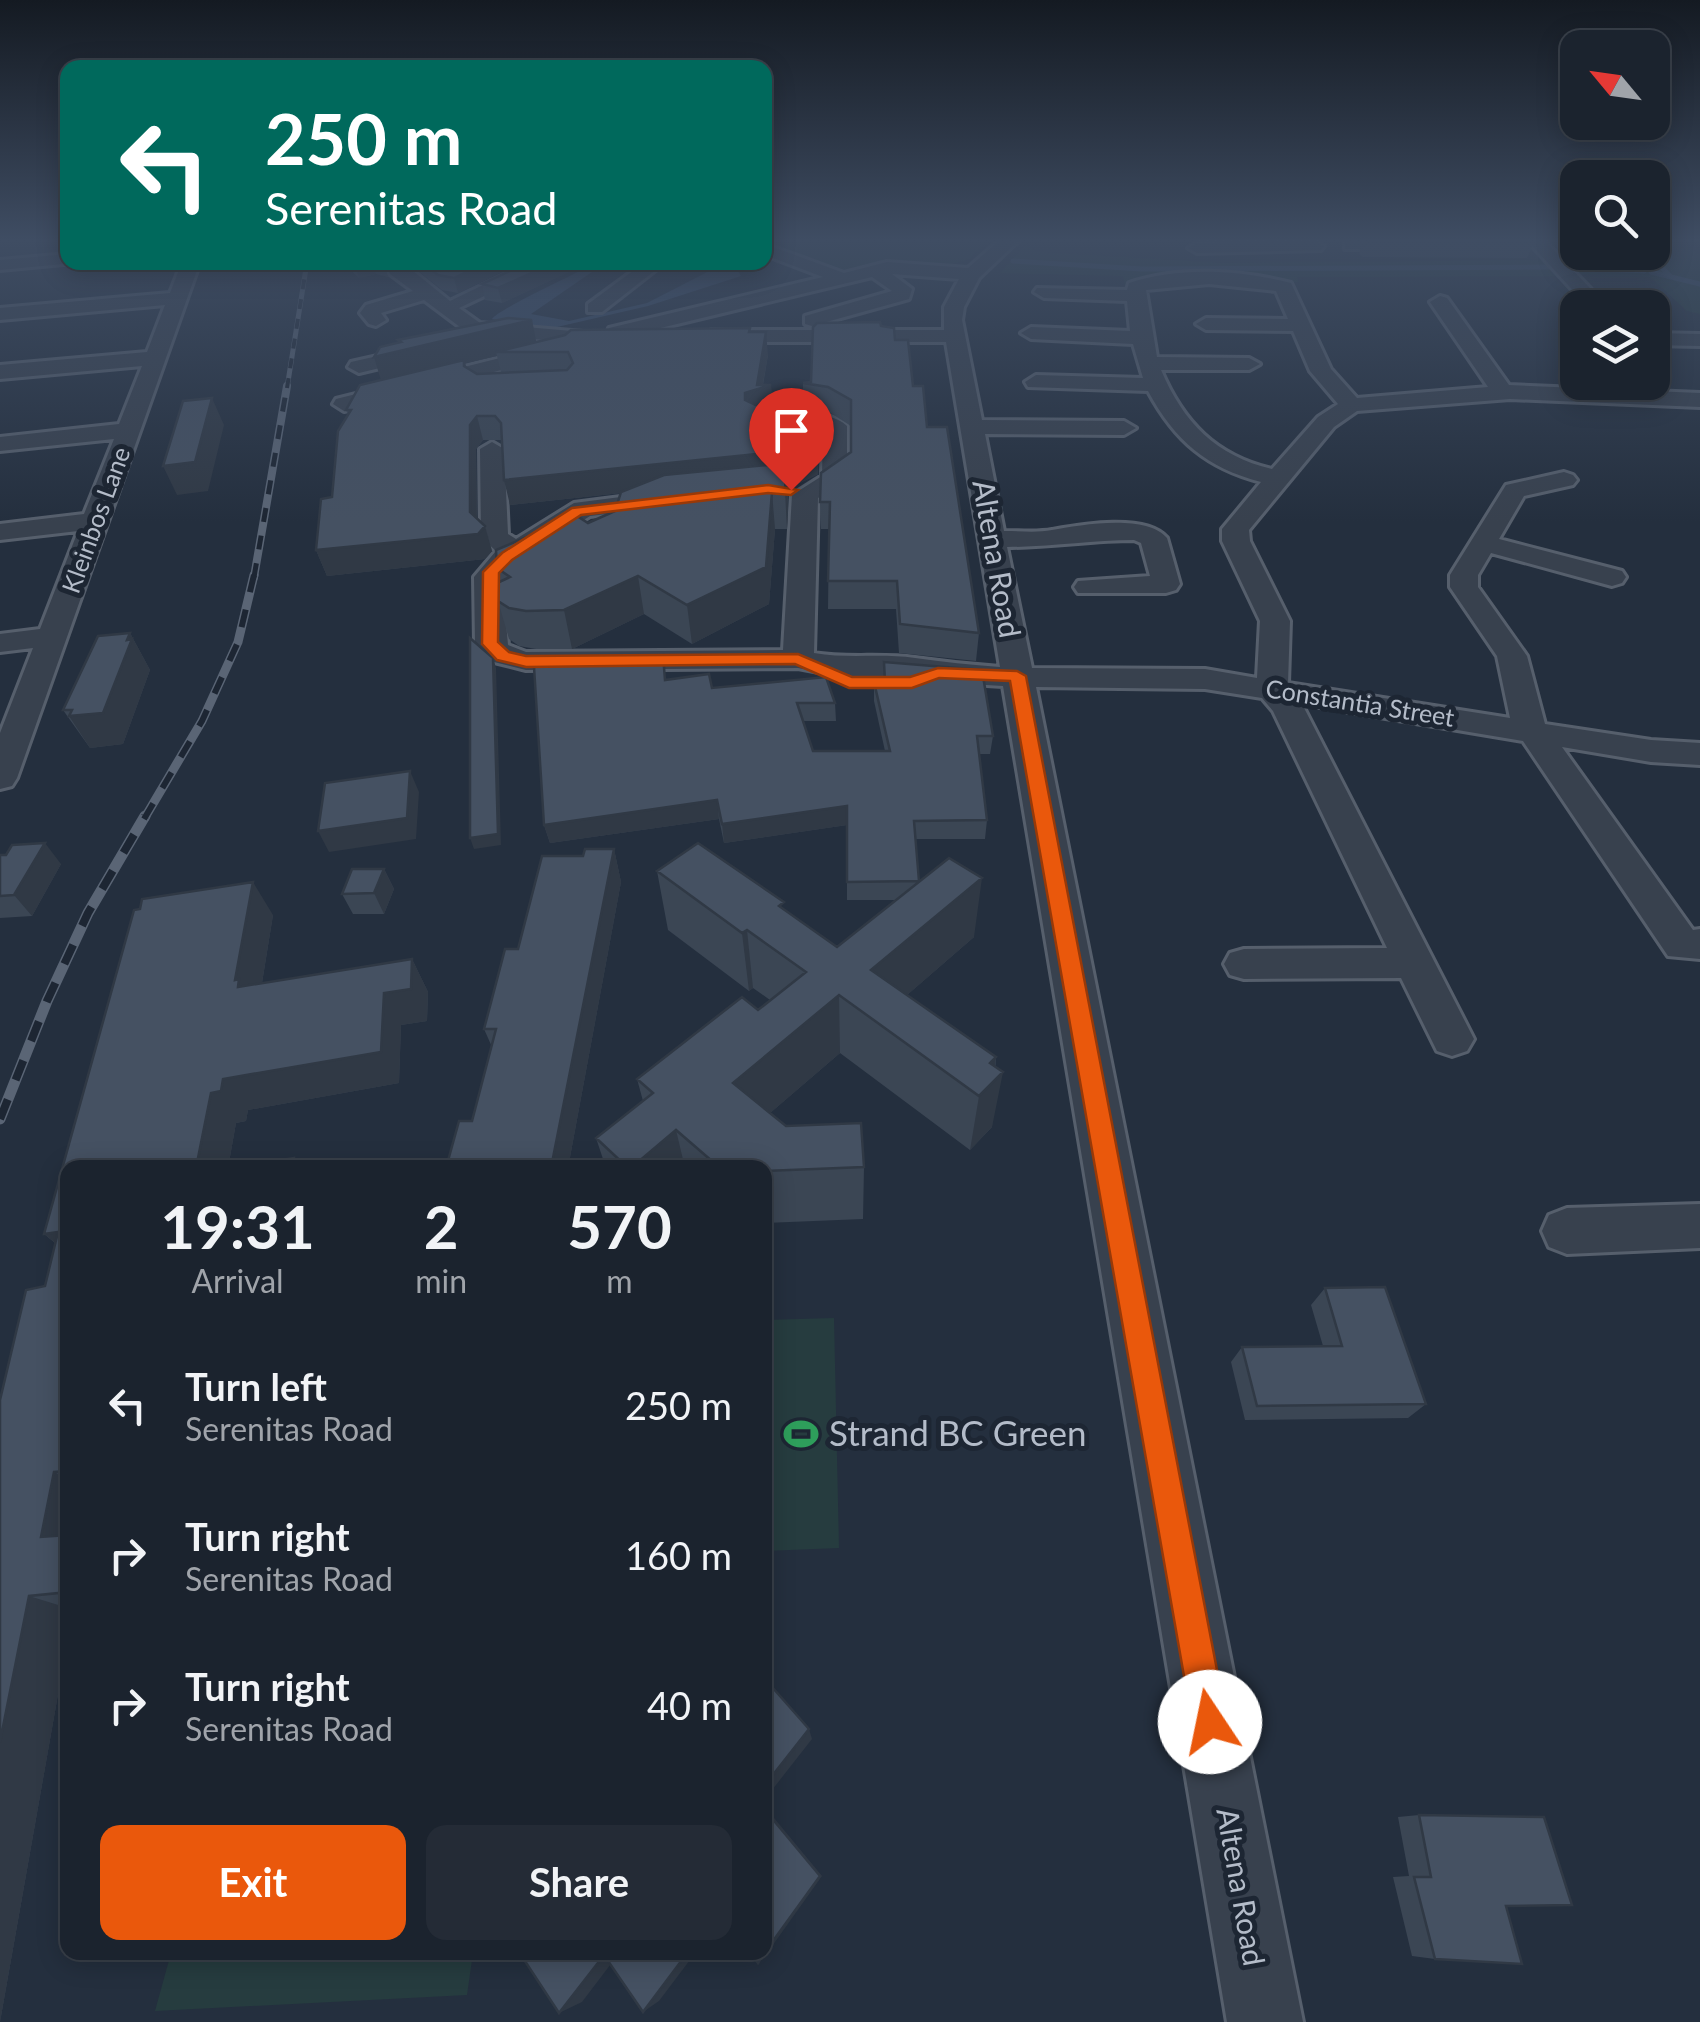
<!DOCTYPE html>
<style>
body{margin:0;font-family:Lato,sans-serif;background:#242b36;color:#f1f3f6;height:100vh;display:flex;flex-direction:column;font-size:38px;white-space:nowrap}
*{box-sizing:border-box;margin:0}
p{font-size:32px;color:#a0a4aa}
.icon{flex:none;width:55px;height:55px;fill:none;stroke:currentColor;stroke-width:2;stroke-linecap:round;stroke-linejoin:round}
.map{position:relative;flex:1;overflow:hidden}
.details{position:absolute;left:60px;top:1160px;width:712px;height:800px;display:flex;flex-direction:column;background:#1b232e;border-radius:20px;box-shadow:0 5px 25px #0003,0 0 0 2px #39404a}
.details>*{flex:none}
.banner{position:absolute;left:60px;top:60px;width:712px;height:210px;border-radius:20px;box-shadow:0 5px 25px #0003,0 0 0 2px #39404a;background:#00695c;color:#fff;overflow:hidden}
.needle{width:65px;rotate:299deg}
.fabs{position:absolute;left:1560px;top:30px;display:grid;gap:20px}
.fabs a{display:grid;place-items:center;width:110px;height:110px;border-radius:20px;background:#1b232e;box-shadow:0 5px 25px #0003,0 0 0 2px #39404a;font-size:50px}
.pin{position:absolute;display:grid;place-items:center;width:85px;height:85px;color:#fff;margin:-102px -42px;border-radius:50% 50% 50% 0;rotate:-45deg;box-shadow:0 0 10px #0007}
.pin .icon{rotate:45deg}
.me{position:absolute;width:110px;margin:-55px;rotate:349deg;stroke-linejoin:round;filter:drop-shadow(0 0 8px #0008)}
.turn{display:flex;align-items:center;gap:35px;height:210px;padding:0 40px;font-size:45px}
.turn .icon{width:130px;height:130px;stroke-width:2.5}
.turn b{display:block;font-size:70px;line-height:85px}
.eta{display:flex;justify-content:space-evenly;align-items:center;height:170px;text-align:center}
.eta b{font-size:60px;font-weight:700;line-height:70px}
.cta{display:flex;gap:20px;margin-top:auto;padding:20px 40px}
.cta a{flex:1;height:115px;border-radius:20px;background:#ea580c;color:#fff;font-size:40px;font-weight:700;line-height:115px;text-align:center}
.cta a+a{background:#242b36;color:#f1f3f6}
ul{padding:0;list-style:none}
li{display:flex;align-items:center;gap:30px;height:150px;padding:0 40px}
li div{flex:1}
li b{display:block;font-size:38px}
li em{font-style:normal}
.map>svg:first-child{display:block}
.green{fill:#263c3f}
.water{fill:#394c67}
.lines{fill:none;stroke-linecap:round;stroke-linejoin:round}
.stream{stroke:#394c67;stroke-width:5}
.minor-casing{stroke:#565f6c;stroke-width:6}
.minor{fill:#38414e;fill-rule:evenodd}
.rail-far3-casing{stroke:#5a6575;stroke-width:5}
.rail-far2-casing{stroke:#5a6575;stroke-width:8}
.rail-far1-casing{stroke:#5a6575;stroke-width:9}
.rail-casing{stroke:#5a6575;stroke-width:11}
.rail-far3{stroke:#1d2633;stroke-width:4;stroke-dasharray:10;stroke-linecap:butt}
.rail-far2{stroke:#1d2633;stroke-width:5;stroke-dasharray:14;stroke-linecap:butt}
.rail-far1{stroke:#1d2633;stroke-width:6;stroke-dasharray:18;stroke-linecap:butt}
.rail{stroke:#1d2633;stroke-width:8;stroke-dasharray:21;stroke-linecap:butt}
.wall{fill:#3b4654;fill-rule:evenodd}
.shaded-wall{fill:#303945}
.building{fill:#455162;stroke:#303945;stroke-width:2.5}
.route{fill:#ea580c;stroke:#983908;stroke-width:2.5}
.labels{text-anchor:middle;stroke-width:10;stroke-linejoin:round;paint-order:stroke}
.far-street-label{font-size:25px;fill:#b4bcc9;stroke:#1d2633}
.street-label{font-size:30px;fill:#b4bcc9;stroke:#1d2633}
.near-poi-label{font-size:35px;fill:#b4bcc9;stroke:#1d2633;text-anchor:start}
</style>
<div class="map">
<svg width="1700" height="2022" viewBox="0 0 1700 2022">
<rect width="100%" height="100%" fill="#242f3e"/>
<path class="green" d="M 765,239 L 990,239 L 969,259 L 937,269 L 839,277 L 765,249 Z
M 1653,239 L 1671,239 L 1700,254 L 1700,314 L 1687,311 L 1650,277 L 1575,274 L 1566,264 L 1646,264 L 1634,253 L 1652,252 Z
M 1025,246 L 1039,252 L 1222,263 L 1547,260 L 1562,276 L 1297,277 L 1298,282 L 1130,285 L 1125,285 L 1123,276 L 1000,273 Z
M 834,1318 L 839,1548 L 765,1551 L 765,1320 Z
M 171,1953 L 171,1952 L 473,1953 L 467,1995 L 155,2011 Z"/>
<path class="water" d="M 596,263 L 605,263 L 531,314 L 569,321 L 647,303 L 725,263 L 733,263 L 741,276 L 648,306 L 557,327 L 528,327 L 492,319 C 497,310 579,272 596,263 Z"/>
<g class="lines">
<path class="stream" d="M 1647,252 L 1671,277
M 1013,261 L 1142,269 L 1552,267
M 1572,267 L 1644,271
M 1651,272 L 1700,284"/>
<g class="minor-casing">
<path id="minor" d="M 1001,239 L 1020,239 L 979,278 L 964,307 L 962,320 L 982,420 L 1124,421 L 1136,428 L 1124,435 L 985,434 L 1004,531 C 1020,531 1037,533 1052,530 C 1080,525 1146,513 1167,538 L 1180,584 L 1176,590 L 1166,593 L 1078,593 L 1074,587 L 1078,581 L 1150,576 L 1141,543 L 1134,540 C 1091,540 1051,547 1007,547 L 1032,668 L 1205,669 L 1257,678 L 1260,621 L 1222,541 L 1222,529 L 1261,482 C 1207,468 1175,441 1148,391 L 1028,387 L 1025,382 L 1036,375 L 1143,378 L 1133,344 L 1031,339 L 1021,333 L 1031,327 L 1130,331 L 1127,301 L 1044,298 L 1034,292 L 1037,288 L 1127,290 L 1129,283 C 1179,266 1241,270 1291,283 L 1331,369 L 1357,398 L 1488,387 L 1430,302 L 1440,296 L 1447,298 L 1509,385 L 1700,393 L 1700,407 L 1510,399 L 1357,411 L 1334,427 L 1249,530 L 1250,541 L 1290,621 L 1288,683 L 1510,718 L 1497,656 L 1450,587 L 1450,575 L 1506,485 L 1564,472 L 1573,475 L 1577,480 L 1573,485 L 1524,496 L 1499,539 L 1622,571 L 1626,577 L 1622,583 L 1612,586 L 1491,553 L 1478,575 L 1478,587 L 1527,656 L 1545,724 L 1651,740 L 1700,743 L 1700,765 L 1651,762 L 1562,747 L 1693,930 L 1700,929 L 1700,959 L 1668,956 L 1523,741 L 1302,704 L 1474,1039 L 1467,1051 L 1452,1056 L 1437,1051 L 1401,978 L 1244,979 L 1230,975 L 1224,964 L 1230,953 L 1244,949 L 1387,948 L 1273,711 L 1262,698 L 1205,689 L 1036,687 L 1303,2022 L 1227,2022 L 1003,686 L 937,682 L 913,676 L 845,677 L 798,668 L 526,670 L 490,661 L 475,644 L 474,577 L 496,551 L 481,537 L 480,449 L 492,442 L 504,449 L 508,534 L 516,539 L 574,503 L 675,490 L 688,498 L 675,506 L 590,516 L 510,567 L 502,577 L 508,645 L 526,652 L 783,650 L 792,495 L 822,476 L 823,429 L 816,426 L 761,427 L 749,420 C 766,405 831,409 847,426 L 847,479 L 818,498 L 814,653 C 848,659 881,653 915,658 C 943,662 971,665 1000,667 L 946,342 L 711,342 L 701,336 L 711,330 L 944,330 L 944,307 L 959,279 L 892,274 L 912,289 L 909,299 L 812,326 L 805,324 L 805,316 L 892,291 L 872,277 L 619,338 L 617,344 L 610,346 L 468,333 L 424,300 L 381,313 L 386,320 L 376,326 L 369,324 L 360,313 L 366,305 L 413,291 L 390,274 L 384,262 L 402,262 L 450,301 L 531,262 L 556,262 L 459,308 L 480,323 L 607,334 L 609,328 L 823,277 L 765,255 L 765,244 L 844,273 L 887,262 L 968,268 ZM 1209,284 L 1276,291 L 1288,319 L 1206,318 L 1196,324 L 1206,330 L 1293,331 L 1310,371 L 1338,404 L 1318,417 L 1272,469 C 1216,456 1183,422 1161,370 L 1249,370 L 1260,364 L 1249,358 L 1157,357 L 1146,290 Z
M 1526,239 L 1543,239 L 1609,308 L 1589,308 Z
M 1351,240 L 1420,239 L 1429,244 L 1420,249 L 1345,249 L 1345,241 Z
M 1315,241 L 1324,246 L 1321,250 L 1197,253 L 1188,248 L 1197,243 Z
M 68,254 L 68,262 L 74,263 L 0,270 L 0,260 Z
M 182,262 L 200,262 L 17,778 L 12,786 L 0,789 L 0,733 L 33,648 L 0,652 L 0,634 L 40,629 L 78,531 L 0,540 L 0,524 L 84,514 L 114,439 L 0,451 L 0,437 L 119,424 L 142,366 L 0,379 L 0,365 L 147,352 L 165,305 L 0,320 L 0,308 L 170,293 Z
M 645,262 L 666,262 L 602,312 L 588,312 L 588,304 Z
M 1652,333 L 1700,334 L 1700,346 L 1652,345 Z
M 431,344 L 442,350 L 438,354 L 359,373 L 348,367 L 351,362 Z
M 556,344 L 567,350 L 563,354 L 344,411 L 333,404 L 336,399 Z
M 1700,1204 L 1700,1248 L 1567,1254 L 1549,1247 L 1542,1231 L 1549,1215 L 1567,1208 Z"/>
</g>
<use href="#minor" class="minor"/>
<g class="rail-far3-casing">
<path id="rail-far3" d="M 287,388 L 307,262"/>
</g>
<g class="rail-far2-casing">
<path id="rail-far2" d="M 254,577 L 287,386"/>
</g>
<g class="rail-far1-casing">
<path id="rail-far1" d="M 144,819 L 202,721 L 238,642 L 254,575"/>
</g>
<g class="rail-casing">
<path id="rail" d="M 0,1119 L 47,1001 L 88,913 L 145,816"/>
</g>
<use href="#rail-far3" class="rail-far3"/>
<use href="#rail-far2" class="rail-far2"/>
<use href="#rail-far1" class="rail-far1"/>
<use href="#rail" class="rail"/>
</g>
<path class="wall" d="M 1344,239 L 1530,239 L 1534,243 L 1527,258 L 1363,257 L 1359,254 L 1364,239 Z
M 342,262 L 384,262 L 388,277 L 376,274 L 359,278 Z
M 407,262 L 521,262 L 458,293 L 442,290 Z
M 529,262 L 590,262 L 502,303 L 485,300 L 482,284 Z
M 532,320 L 536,342 L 750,332 L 768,355 L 763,385 L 771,385 L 772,407 L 803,407 L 803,383 L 811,382 L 881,326 L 895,340 L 927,427 L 979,633 L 976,661 L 899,653 L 896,609 L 828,609 L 829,529 L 821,529 L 820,502 L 851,452 L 851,426 L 829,412 L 819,411 L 818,474 L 800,483 L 787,481 L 788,504 L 787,529 L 775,529 L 769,604 L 692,644 L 644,614 L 572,649 L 536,649 L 519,646 L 509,639 L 498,601 L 500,581 L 497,568 L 588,523 L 615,511 L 621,493 L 510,505 L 501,440 L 483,440 L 476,449 L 477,518 L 485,526 L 492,551 L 485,559 L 327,576 L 316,550 L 332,497 L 348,415 L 346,410 L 381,380 L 399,342 L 398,340 ZM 497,356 L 501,372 L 477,374 L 466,367 L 465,363 Z
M 130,633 L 150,670 L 123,744 L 90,748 L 63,710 Z
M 884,662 L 993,736 L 990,754 L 979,754 L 987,820 L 985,839 L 915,839 L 919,882 L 974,937 L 907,995 L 996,1057 L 992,1127 L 970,1150 L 840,1053 L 770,1113 L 786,1126 L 864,1167 L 863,1219 L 765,1223 L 765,1168 L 606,1168 L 596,1138 L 643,1101 L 637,1079 L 758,1010 L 770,1000 L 753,988 L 749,991 L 668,930 L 657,871 L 784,910 L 837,947 L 896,900 L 847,900 L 847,825 L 724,843 L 719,819 L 550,843 L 544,825 L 667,680 L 712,688 L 835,703 L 836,721 L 803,721 L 813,751 L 885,751 L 874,701 L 874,682 L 884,682 Z
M 614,849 L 621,882 L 568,1168 L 446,1168 L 472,1121 L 492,1047 L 484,1029 L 518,949 L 583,856 Z
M 0,855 L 61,864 L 32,916 L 0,918 Z
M 384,869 L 394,889 L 384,914 L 353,914 L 342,894 Z
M 140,909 L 273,915 L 262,983 L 412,959 L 428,992 L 427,1021 L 401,1025 L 399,1083 L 248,1110 L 246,1121 L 236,1123 L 228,1168 L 68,1168 L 68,1638 L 0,2022 L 45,1286 L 55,1243 L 44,1234 Z
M 1325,1288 L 1426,1404 L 1408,1418 L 1245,1420 L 1231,1362 L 1242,1347 L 1323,1346 L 1311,1305 Z
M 1419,1815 L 1506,1906 L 1435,1959 L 1412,1956 L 1393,1877 L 1409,1876 L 1398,1817 Z"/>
<path class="shaded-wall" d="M 358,262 L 373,262 L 376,274 L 359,278 L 354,263 Z
M 487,262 L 521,262 L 458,293 L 454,278 Z
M 556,262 L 590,262 L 502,303 L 498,288 Z
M 532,320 L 537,346 L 496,352 L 497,356 L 465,363 L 470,383 L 382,384 L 374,357 Z
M 766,332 L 768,355 L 762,388 L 771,385 L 772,408 L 747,417 L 745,393 L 757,385 Z
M 212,398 L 224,425 L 208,491 L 177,495 L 163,466 Z
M 819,408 L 818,474 L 800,483 L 800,458 Z
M 477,416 L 483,440 L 476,449 L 477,534 L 485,526 L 492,551 L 485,559 L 327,576 L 316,550 L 470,512 L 470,425 Z
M 766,453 L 768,477 L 510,505 L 504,480 Z
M 786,468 L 788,504 L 787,529 L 785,492 Z
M 772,492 L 775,529 L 769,604 L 692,644 L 687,605 Z
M 638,576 L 644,614 L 572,649 L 564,610 Z
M 130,633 L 150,670 L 123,744 L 90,748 L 69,716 L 127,640 Z
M 493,658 L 496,668 L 501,845 L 474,849 L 470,838 Z
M 410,771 L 419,792 L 416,839 L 329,852 L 318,831 Z
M 717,800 L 719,819 L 550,843 L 544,825 Z
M 847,806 L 847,825 L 724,843 L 722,824 Z
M 45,843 L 61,864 L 32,916 L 14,895 Z
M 614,849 L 621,882 L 568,1168 L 551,1168 Z
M 384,869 L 394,889 L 384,914 L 374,893 Z
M 982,878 L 974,937 L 876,1022 L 871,970 Z
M 253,882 L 273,915 L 258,1007 L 238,987 L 235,980 Z
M 747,930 L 753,988 L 749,991 L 742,933 Z
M 412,959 L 428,992 L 427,1021 L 401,1025 L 399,1083 L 248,1110 L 246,1121 L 236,1123 L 228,1168 L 196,1168 L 211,1093 L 223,1079 L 384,993 Z
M 839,995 L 840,1053 L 741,1138 L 733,1083 Z
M 996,1057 L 992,1083 L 1003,1072 L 992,1127 L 970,1150 L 979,1096 L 990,1063 Z
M 676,1130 L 685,1168 L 631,1168 Z
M 294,1158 L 302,1168 L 293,1168 Z
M 58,1232 L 68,1253 L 44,1234 Z
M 54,1472 L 68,1479 L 68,1548 L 41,1537 Z
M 29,1596 L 68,1608 L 68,1638 L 0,2022 L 0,1742 Z
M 809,1729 L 812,1739 L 765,1799 L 765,1785 Z
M 765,1807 L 822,1876 L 765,1956 L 758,1963 Z
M 620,1952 L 582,2002 L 559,2013 L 604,1955 Z
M 688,1952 L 696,1952 L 659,2001 L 643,2012 Z"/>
<path class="building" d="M 1364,239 L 1530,239 L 1534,243 L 1368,242 Z
M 422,262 L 487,262 L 454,278 L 438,275 Z
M 529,262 L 556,262 L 498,288 L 482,284 Z
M 508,318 L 532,320 L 374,357 L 380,347 L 401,342 L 398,340 Z
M 880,322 L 881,326 L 894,328 L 895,340 L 908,340 L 913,386 L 923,386 L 927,427 L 947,427 L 979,633 L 900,624 L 897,581 L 828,581 L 830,502 L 820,502 L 821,473 L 851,452 L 851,400 L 828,387 L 803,383 L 811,382 L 813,327 L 817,323 Z
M 750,328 L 749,332 L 766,332 L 757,385 L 771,385 L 745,393 L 745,400 L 760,407 L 819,408 L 818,449 L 800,458 L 766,453 L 504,480 L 501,423 L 495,416 L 477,416 L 470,425 L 470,512 L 485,526 L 478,534 L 316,550 L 321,499 L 332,497 L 338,431 L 351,410 L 346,410 L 360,385 L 464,360 L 464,366 L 477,374 L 567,370 L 573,363 L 568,352 L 496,352 L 565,335 L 571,330 Z
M 212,398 L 195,462 L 163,466 L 183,401 Z
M 766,465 L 786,468 L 785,492 L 772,492 L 766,567 L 687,605 L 638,576 L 564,610 L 526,611 L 509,608 L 498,601 L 497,583 L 510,577 L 497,568 L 496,550 L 577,516 L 588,523 L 615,511 L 621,492 L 664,475 Z
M 130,633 L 127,640 L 132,639 L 103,713 L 69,716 L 72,710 L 63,710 L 98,636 Z
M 470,638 L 493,658 L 498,834 L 470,838 Z
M 663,655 L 665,680 L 709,674 L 712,688 L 826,677 L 835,703 L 797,703 L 813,751 L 890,751 L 874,682 L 885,682 L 884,662 L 982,670 L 993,736 L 977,736 L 987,820 L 914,821 L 919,881 L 847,882 L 847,806 L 722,824 L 717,800 L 544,825 L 534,667 Z
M 410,771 L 407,818 L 318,831 L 325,783 Z
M 45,843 L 14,895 L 0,896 L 0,855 L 6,855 L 12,845 Z
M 698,843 L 784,902 L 779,906 L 837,947 L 949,858 L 982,878 L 871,970 L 996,1057 L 990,1063 L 1003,1072 L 979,1096 L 839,995 L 733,1083 L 786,1126 L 861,1123 L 864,1167 L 765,1171 L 765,1168 L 720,1168 L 676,1130 L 631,1168 L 628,1168 L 596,1138 L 653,1093 L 637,1079 L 742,997 L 758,1010 L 806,972 L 747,930 L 742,933 L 657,871 Z
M 585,849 L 614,849 L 551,1168 L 446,1168 L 459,1121 L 472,1121 L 496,1029 L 484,1029 L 505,949 L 518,949 L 542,856 L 583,856 Z
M 352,869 L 384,869 L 374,893 L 342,894 Z
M 253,882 L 235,980 L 239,979 L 238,987 L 412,959 L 411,989 L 384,993 L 381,1052 L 223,1079 L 221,1091 L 211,1093 L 196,1168 L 68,1168 L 68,1471 L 54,1472 L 41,1537 L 68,1535 L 68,1592 L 29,1596 L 0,1742 L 0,1400 L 26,1290 L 45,1286 L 58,1232 L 44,1234 L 134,910 L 140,909 L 142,899 Z
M 294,1158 L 293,1168 L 249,1168 L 249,1165 Z
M 1385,1287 L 1426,1404 L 1257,1406 L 1242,1347 L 1342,1346 L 1325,1288 Z
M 765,1679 L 809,1729 L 765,1785 Z
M 765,1810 L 820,1876 L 765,1952 Z
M 1419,1815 L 1544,1817 L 1572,1905 L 1506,1906 L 1522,1964 L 1435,1959 L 1414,1877 L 1431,1877 Z
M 519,1952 L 688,1952 L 643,2012 L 604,1955 L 559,2013 Z
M 750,1952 L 765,1952 L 758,1963 Z"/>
<linearGradient id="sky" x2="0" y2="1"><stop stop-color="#141a22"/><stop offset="0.46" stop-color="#3f4d63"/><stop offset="1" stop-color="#3f4d63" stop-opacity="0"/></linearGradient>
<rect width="1700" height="522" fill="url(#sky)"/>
<path class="route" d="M 768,485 L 798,490 L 791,495 L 768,493 L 581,515 L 512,560 L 499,573 L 498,642 L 509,652 L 526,656 L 798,654 L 852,677 L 910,677 L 938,668 L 1017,671 L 1026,676 L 1227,1722 L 1222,1735 L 1210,1740 L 1197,1735 L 1192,1722 L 1010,681 L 939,678 L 912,688 L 849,688 L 795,664 L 526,667 L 497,660 L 482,644 L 483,572 L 502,553 L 572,508 Z"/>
<defs>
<g id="stadium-bare" transform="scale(2.7)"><path d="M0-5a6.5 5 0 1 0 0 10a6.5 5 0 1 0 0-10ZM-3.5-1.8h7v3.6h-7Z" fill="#2e9e5b" stroke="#1d2633" stroke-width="2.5" paint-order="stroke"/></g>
</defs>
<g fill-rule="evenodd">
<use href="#stadium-bare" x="801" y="1434"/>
</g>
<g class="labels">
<g class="far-street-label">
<text transform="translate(96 520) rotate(-70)" y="9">Kleinbos Lane</text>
<text transform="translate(1360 703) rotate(9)" y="9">Constantia Street</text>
</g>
<g class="street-label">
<text transform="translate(996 559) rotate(80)" y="10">Altena Road</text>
<text transform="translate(1240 1887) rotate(80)" y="10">Altena Road</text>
</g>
<g class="near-poi-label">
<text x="829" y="1446">Strand BC Green</text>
</g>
</g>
</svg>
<div class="fabs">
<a><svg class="needle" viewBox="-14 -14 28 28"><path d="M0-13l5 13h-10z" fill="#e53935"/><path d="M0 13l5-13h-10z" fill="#a0a4aa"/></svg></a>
<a><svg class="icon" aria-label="search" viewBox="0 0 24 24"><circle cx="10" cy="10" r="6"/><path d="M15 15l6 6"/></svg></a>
<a><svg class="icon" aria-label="layers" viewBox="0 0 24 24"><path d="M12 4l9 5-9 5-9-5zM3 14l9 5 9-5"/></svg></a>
</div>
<div class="pin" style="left:791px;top:490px;background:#d93025"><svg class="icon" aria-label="arrive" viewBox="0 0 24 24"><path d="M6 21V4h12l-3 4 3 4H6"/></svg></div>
<svg class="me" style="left:1210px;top:1722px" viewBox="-20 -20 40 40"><circle r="19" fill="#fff"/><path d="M0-13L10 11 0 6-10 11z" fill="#ea580c"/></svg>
<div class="banner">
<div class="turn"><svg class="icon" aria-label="left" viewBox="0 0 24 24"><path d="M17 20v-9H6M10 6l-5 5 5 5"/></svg><div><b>250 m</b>Serenitas Road</div></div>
</div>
<section class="details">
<div class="eta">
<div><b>19:31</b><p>Arrival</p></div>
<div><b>2</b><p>min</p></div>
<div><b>570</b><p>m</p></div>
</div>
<ul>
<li><svg class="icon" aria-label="left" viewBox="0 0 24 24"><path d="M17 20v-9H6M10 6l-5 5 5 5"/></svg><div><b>Turn left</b><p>Serenitas Road</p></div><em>250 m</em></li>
<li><svg class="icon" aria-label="right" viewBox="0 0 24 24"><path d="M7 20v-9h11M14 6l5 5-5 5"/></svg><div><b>Turn right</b><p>Serenitas Road</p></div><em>160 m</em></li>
<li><svg class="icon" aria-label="right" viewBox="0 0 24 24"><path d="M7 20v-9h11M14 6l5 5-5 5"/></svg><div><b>Turn right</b><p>Serenitas Road</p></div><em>40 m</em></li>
</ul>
<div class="cta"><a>Exit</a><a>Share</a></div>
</section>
</div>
